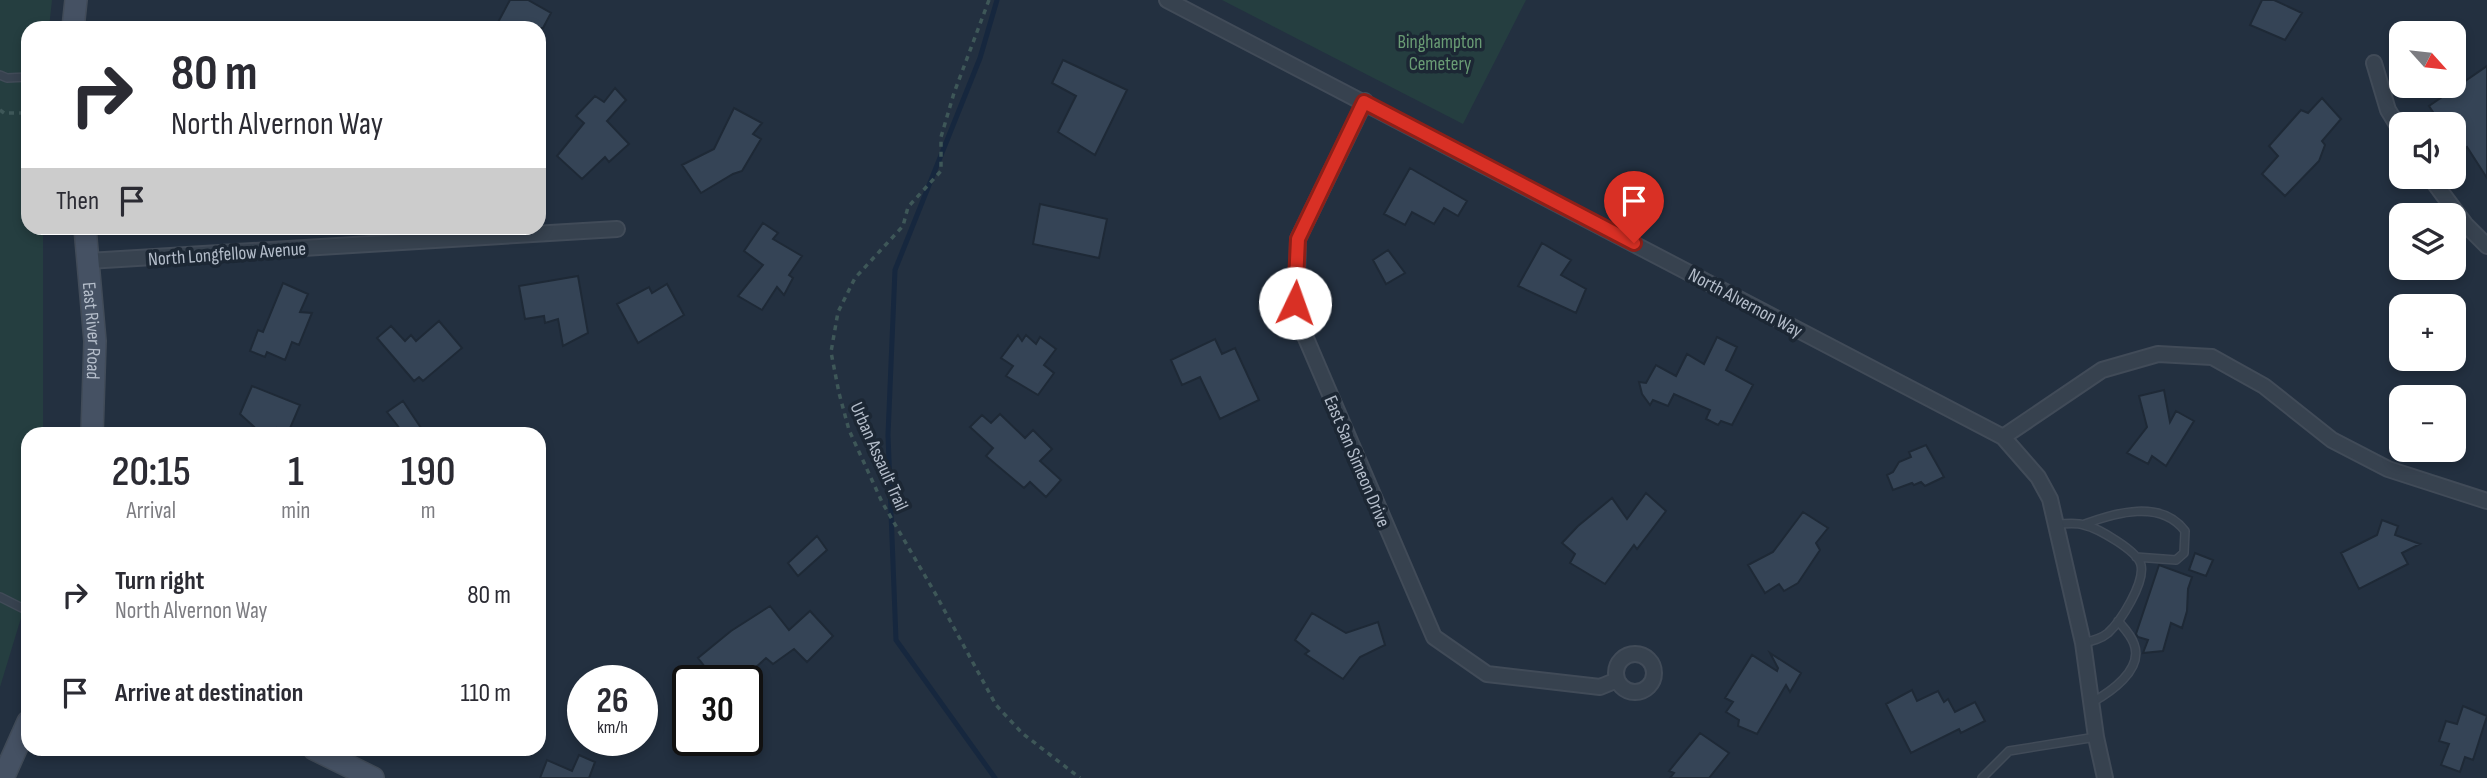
<!DOCTYPE html>
<meta charset="utf-8">
<style>
body{margin:0;font-family:"Sofia Sans Condensed",sans-serif;background:#f7f7f7;color:#2b2b33;height:100vh;display:flex;flex-direction:column;font-size:26px;white-space:nowrap}
*{box-sizing:border-box;margin:0}
p{font-size:23px;color:#7c7c81}
.icon{flex:none;width:38px;height:38px;fill:none;stroke:currentColor;stroke-width:2;stroke-linecap:round;stroke-linejoin:round}
.map{position:relative;flex:1;overflow:hidden}
.sheet{position:absolute;left:21px;top:427px;width:525px;height:329px;display:flex;flex-direction:column;background:#fff;border-radius:21px;box-shadow:0 4px 10px #0003}
.sheet>*{flex:none}
.top-card{position:absolute;left:21px;top:21px;width:525px;height:214px;border-radius:21px;box-shadow:0 4px 10px #0003;background:#fff;color:#2b2b33;overflow:hidden}
.needle{width:46px;rotate:117deg}
.fabs{position:absolute;left:2389px;top:21px;display:grid;gap:14px}
.fabs a{display:grid;place-items:center;width:77px;height:77px;border-radius:14px;background:#fff;box-shadow:0 4px 10px #0003;font-size:35px}
.speed{position:absolute;left:567px;top:665px;display:flex;gap:14px;font-size:35px;font-weight:700;text-align:center}
.speed>*{display:grid;place-content:center;width:91px;height:91px;border-radius:50%;background:#fff;box-shadow:0 4px 10px #0003;line-height:1}
.speed small{font-size:18px;font-weight:400}
.speed .limit{border:4px solid #111;border-radius:10px;background:#fff;color:#111}
.pin{position:absolute;display:grid;place-items:center;width:60px;height:60px;color:#fff;margin:-72px -30px;border-radius:50% 50% 50% 0;rotate:-45deg;box-shadow:0 0 7px #0007}
.pin .icon{rotate:45deg}
.me{position:absolute;width:77px;margin:-38px;rotate:3deg;stroke-linejoin:round;filter:drop-shadow(0 0 5px #0008)}
.turn{display:flex;align-items:center;gap:24px;height:147px;padding:0 35px;font-size:32px}
.turn .icon{width:91px;height:91px;stroke-width:2.5}
.turn b{display:block;font-size:49px;line-height:60px}
.then{display:flex;align-items:center;height:66px;padding:0 35px;background:#0003;gap:14px;font-size:26px}
.eta{display:flex;justify-content:space-evenly;align-items:center;height:119px;text-align:center}
.eta b{font-size:42px;font-weight:600;line-height:49px}
ul{padding:0;list-style:none}
li{display:flex;align-items:center;gap:21px;height:98px;padding:0 35px}
li div{flex:1}
li b{display:block;font-size:26px}
li em{font-style:normal}
.map>svg:first-child{display:block}
.green{fill:#253e40}
.lines{fill:none;stroke-linecap:round;stroke-linejoin:round}
.stream{stroke:#16273e;stroke-width:5}
.building{fill:#354456;stroke:#1e2936;stroke-width:2}
.lane-casing{stroke:#414b58;stroke-width:10}
.street-casing{stroke:#414b58;stroke-width:18}
.secondary-casing{stroke:#414b58;stroke-width:24}
.path{stroke:#3e5758;stroke-width:3.5;stroke-dasharray:5 5;stroke-linecap:butt}
.lane{stroke:#37424f;stroke-width:7}
.street{stroke:#37424f;stroke-width:14}
.secondary{stroke:#455163;stroke-width:21}
.route-casing{stroke:#8d1f18;stroke-width:18}
.route{stroke:#d93025;stroke-width:12}
.labels{text-anchor:middle;stroke-width:7;stroke-linejoin:round;paint-order:stroke}
.park-label{font-size:19px;fill:#699c74;stroke:#1c2734}
.street-label{font-size:19px;fill:#b4bdca;stroke:#1c2734}
</style>
<div class="map">
<svg width="2487" height="778" viewBox="0 0 2487 778">
<rect width="100%" height="100%" fill="#233040"/>
<path class="green" d="M 0,0 L 52,0 L 49,28 L 28,28 L 28,228 L 43,228 L 43,434 L 28,434 L 28,595 L 0,687 Z
M 1222,0 L 1526,0 L 1463,124 Z"/>
<g class="lines">
<path class="stream" d="M 995,778 L 896,640 L 888,435 L 895,270 L 980,58 L 997,0"/>
</g>
<path class="building" d="M 510,0 L 528,0 L 551,13 L 543,28 L 495,28 Z
M 2262,0 L 2274,0 L 2302,13 L 2285,40 L 2250,25 Z
M 1063,60 L 1127,90 L 1095,155 L 1058,132 L 1076,96 L 1052,83 Z
M 2487,66 L 2487,178 L 2467,147 L 2460,152 L 2454,143 L 2454,124 L 2441,124 L 2429,106 Z
M 615,88 L 626,100 L 607,121 L 629,144 L 609,162 L 605,157 L 582,179 L 557,156 L 584,123 L 576,116 L 595,96 L 604,102 Z
M 2322,98 L 2341,119 L 2322,141 L 2325,145 L 2319,161 L 2285,196 L 2262,174 L 2278,156 L 2269,146 L 2301,110 L 2308,113 Z
M 734,108 L 762,123 L 753,134 L 761,139 L 742,171 L 733,174 L 701,193 L 682,165 L 714,149 Z
M 1410,168 L 1467,201 L 1458,216 L 1444,208 L 1434,224 L 1412,212 L 1405,225 L 1384,214 Z
M 1040,204 L 1107,219 L 1099,258 L 1033,244 Z
M 763,223 L 778,233 L 773,239 L 802,256 L 789,275 L 793,278 L 784,295 L 777,287 L 762,310 L 738,296 L 763,265 L 744,251 Z
M 1542,243 L 1571,260 L 1561,275 L 1586,289 L 1576,313 L 1518,286 Z
M 1388,250 L 1405,273 L 1386,284 L 1373,260 Z
M 578,276 L 588,333 L 563,346 L 558,319 L 545,323 L 544,316 L 525,319 L 519,286 Z
M 283,283 L 308,294 L 300,312 L 312,313 L 299,345 L 292,342 L 285,360 L 267,352 L 265,357 L 250,351 L 258,330 L 263,332 Z
M 667,284 L 684,315 L 638,343 L 617,304 L 649,287 L 652,293 Z
M 439,321 L 462,348 L 423,381 L 419,377 L 414,381 L 377,338 L 391,326 L 405,341 L 411,335 L 416,341 Z
M 1018,335 L 1022,341 L 1026,335 L 1036,344 L 1040,337 L 1056,349 L 1044,365 L 1054,373 L 1038,395 L 1006,376 L 1013,366 L 1001,358 Z
M 1717,337 L 1737,347 L 1726,370 L 1753,385 L 1732,425 L 1721,421 L 1718,425 L 1706,419 L 1710,410 L 1674,394 L 1668,406 L 1653,400 L 1650,405 L 1642,394 L 1639,382 L 1646,383 L 1656,365 L 1676,376 L 1687,354 L 1704,364 Z
M 1215,339 L 1222,354 L 1235,348 L 1259,400 L 1220,419 L 1200,377 L 1182,385 L 1171,360 Z
M 252,386 L 300,405 L 288,433 L 277,428 L 275,434 L 262,434 L 240,414 Z
M 2164,390 L 2170,422 L 2176,411 L 2194,421 L 2166,466 L 2152,456 L 2148,464 L 2127,453 L 2147,427 L 2139,396 Z
M 403,401 L 421,428 L 412,434 L 404,434 L 387,412 Z
M 1000,414 L 1025,438 L 1033,430 L 1052,449 L 1040,461 L 1061,480 L 1046,497 L 1030,482 L 1024,488 L 986,456 L 993,448 L 970,427 L 982,415 L 991,423 Z
M 1926,445 L 1944,477 L 1925,486 L 1921,482 L 1914,485 L 1912,483 L 1893,490 L 1887,475 L 1893,472 L 1899,462 L 1911,457 L 1909,452 Z
M 1646,493 L 1666,511 L 1637,549 L 1634,545 L 1605,584 L 1570,563 L 1575,554 L 1562,543 L 1578,526 L 1612,498 L 1627,519 Z
M 1803,512 L 1828,528 L 1816,543 L 1820,550 L 1798,583 L 1784,591 L 1779,584 L 1765,593 L 1748,565 L 1773,552 Z
M 2382,520 L 2398,526 L 2395,535 L 2420,544 L 2402,553 L 2408,564 L 2359,589 L 2341,553 L 2377,535 Z
M 817,536 L 827,550 L 798,576 L 788,563 Z
M 2195,553 L 2213,560 L 2206,576 L 2189,570 Z
M 2159,565 L 2192,577 L 2188,589 L 2187,611 L 2182,628 L 2171,623 L 2163,651 L 2143,653 L 2148,640 L 2138,637 L 2136,634 Z
M 770,606 L 789,630 L 810,611 L 833,636 L 807,662 L 794,649 L 773,664 L 766,658 L 742,680 L 735,673 L 727,681 L 716,681 L 698,658 L 731,631 Z
M 1312,613 L 1346,633 L 1378,622 L 1385,645 L 1360,657 L 1343,679 L 1305,654 L 1309,651 L 1295,640 Z
M 1770,653 L 1801,673 L 1790,692 L 1786,685 L 1757,734 L 1738,726 L 1739,720 L 1726,712 L 1733,702 L 1725,698 L 1752,655 L 1777,671 L 1778,668 Z
M 1912,690 L 1917,701 L 1938,691 L 1944,702 L 1948,699 L 1955,712 L 1975,702 L 1985,721 L 1961,733 L 1959,729 L 1911,753 L 1886,704 Z
M 2463,706 L 2487,716 L 2473,760 L 2465,757 L 2460,772 L 2441,765 L 2449,744 L 2439,741 L 2446,721 L 2457,724 Z
M 1700,733 L 1729,753 L 1709,778 L 1670,778 L 1674,773 L 1669,771 Z
M 579,755 L 595,762 L 589,778 L 540,778 L 547,760 L 572,771 Z"/>
<g class="lines">
<g class="lane-casing">
<path id="lane" d="M 0,75 L 7,78 L 28,77
M 2057,524 C 2065,524 2076,522 2084,525 C 2098,528 2138,551 2141,565 C 2145,583 2121,621 2108,633 C 2101,639 2092,641 2083,643
M 2085,524 C 2115,513 2161,499 2185,531 L 2184,553 L 2176,560 L 2136,557
M 0,597 L 28,611
M 2091,703 C 2109,693 2144,670 2134,644 C 2131,635 2124,628 2118,621
M 1982,778 L 2009,751 L 2096,737"/>
</g>
<g class="street-casing">
<path id="street" d="M 1167,0 L 2003,437 L 2038,477 L 2050,499 L 2083,643 L 2096,737 L 2105,778
M 2374,63 L 2388,110 L 2401,131
M 1365,101 L 1298,239 L 1296,315 L 1434,637 L 1487,674 L 1600,687 L 1617,680
M 2430,177 L 2465,224 L 2487,246
M 88,261 L 617,229
M 2003,437 L 2102,370 L 2158,354 L 2212,357 L 2264,386 L 2332,440 L 2388,469 L 2487,501
M1616 673a19 19 0 1 1 38 0a19 19 0 1 1-38 0Z"/>
</g>
<g class="secondary-casing">
<g id="secondary">
<path d="M 73,28 L 76,0"/>
<path id="s1" d="M 85,228 L 95,341 L 92,434"/>
<path d="M 314,749 L 373,778"/>
<path d="M 3,778 L 28,722"/>
</g>
</g>
<path class="path" d="M 989,0 L 954,93 L 941,137 L 941,171 L 908,207 L 903,226 L 855,278 L 838,312 L 831,352 L 839,393 L 849,430 L 882,502 L 935,593 L 996,705 L 1022,733 L 1080,778
M 0,110 L 4,113 L 28,113"/>
<use href="#lane" class="lane"/>
<use href="#street" class="street"/>
<use href="#secondary" class="secondary"/>
</g>
<g class="lines">
<g class="route-casing">
<path id="route" d="M 1295,303 L 1298,239 L 1364,102 L 1634,243"/>
</g>
<use href="#route" class="route"/>
</g>
<g class="labels">
<g class="park-label">
<text x="1440" y="48">Binghampton<tspan x="1440" dy="22">Cemetery</tspan></text>
</g>
<g class="street-label">
<text transform="translate(227 253) rotate(-4)" y="7">North Longfellow Avenue</text>
<text transform="translate(1746 302) rotate(28)" y="7">North Alvernon Way</text>
<text dy="7" stroke="none"><textPath href="#s1" startOffset="103">East River Road</textPath></text>
<text transform="translate(880 456) rotate(66)" y="7">Urban Assault Trail</text>
<text transform="translate(1358 461) rotate(67)" y="7">East San Simeon Drive</text>
</g>
</g>
</svg>
<div class="fabs">
<a><svg class="needle" viewBox="-14 -14 28 28"><path d="M0-13l5 13h-10z" fill="#e53935"/><path d="M0 13l5-13h-10z" fill="#7c7c81"/></svg></a>
<a><svg class="icon" aria-label="sound" viewBox="0 0 24 24"><path d="M4 9h4l5-4v14l-5-4H4zM17 9q2 3 0 6"/></svg></a>
<a><svg class="icon" aria-label="layers" viewBox="0 0 24 24"><path d="M12 4l9 5-9 5-9-5zM3 14l9 5 9-5"/></svg></a>
<a>+</a>
<a>−</a>
</div>
<div class="speed"><div>26<small>km/h</small></div><div class="limit">30</div></div>
<div class="pin" style="left:1634px;top:243px;background:#d93025"><svg class="icon" aria-label="arrive" viewBox="0 0 24 24"><path d="M6 21V4h12l-3 4 3 4H6"/></svg></div>
<svg class="me" style="left:1295px;top:303px" viewBox="-20 -20 40 40"><circle r="19" fill="#fff"/><path d="M0-13L10 11 0 6-10 11z" fill="#d93025"/></svg>
<div class="top-card">
<div class="turn"><svg class="icon" aria-label="right" viewBox="0 0 24 24"><path d="M7 20v-9h11M14 6l5 5-5 5"/></svg><div><b>80 m</b>North Alvernon Way</div></div>
<div class="then">Then<svg class="icon" aria-label="arrive" viewBox="0 0 24 24"><path d="M6 21V4h12l-3 4 3 4H6"/></svg></div>
</div>
<section class="sheet">
<div class="eta">
<div><b>20:15</b><p>Arrival</p></div>
<div><b>1</b><p>min</p></div>
<div><b>190</b><p>m</p></div>
</div>
<ul>
<li><svg class="icon" aria-label="right" viewBox="0 0 24 24"><path d="M7 20v-9h11M14 6l5 5-5 5"/></svg><div><b>Turn right</b><p>North Alvernon Way</p></div><em>80 m</em></li>
<li><svg class="icon" aria-label="arrive" viewBox="0 0 24 24"><path d="M6 21V4h12l-3 4 3 4H6"/></svg><div><b>Arrive at destination</b></div><em>110 m</em></li>
</ul>
</section>
</div>
